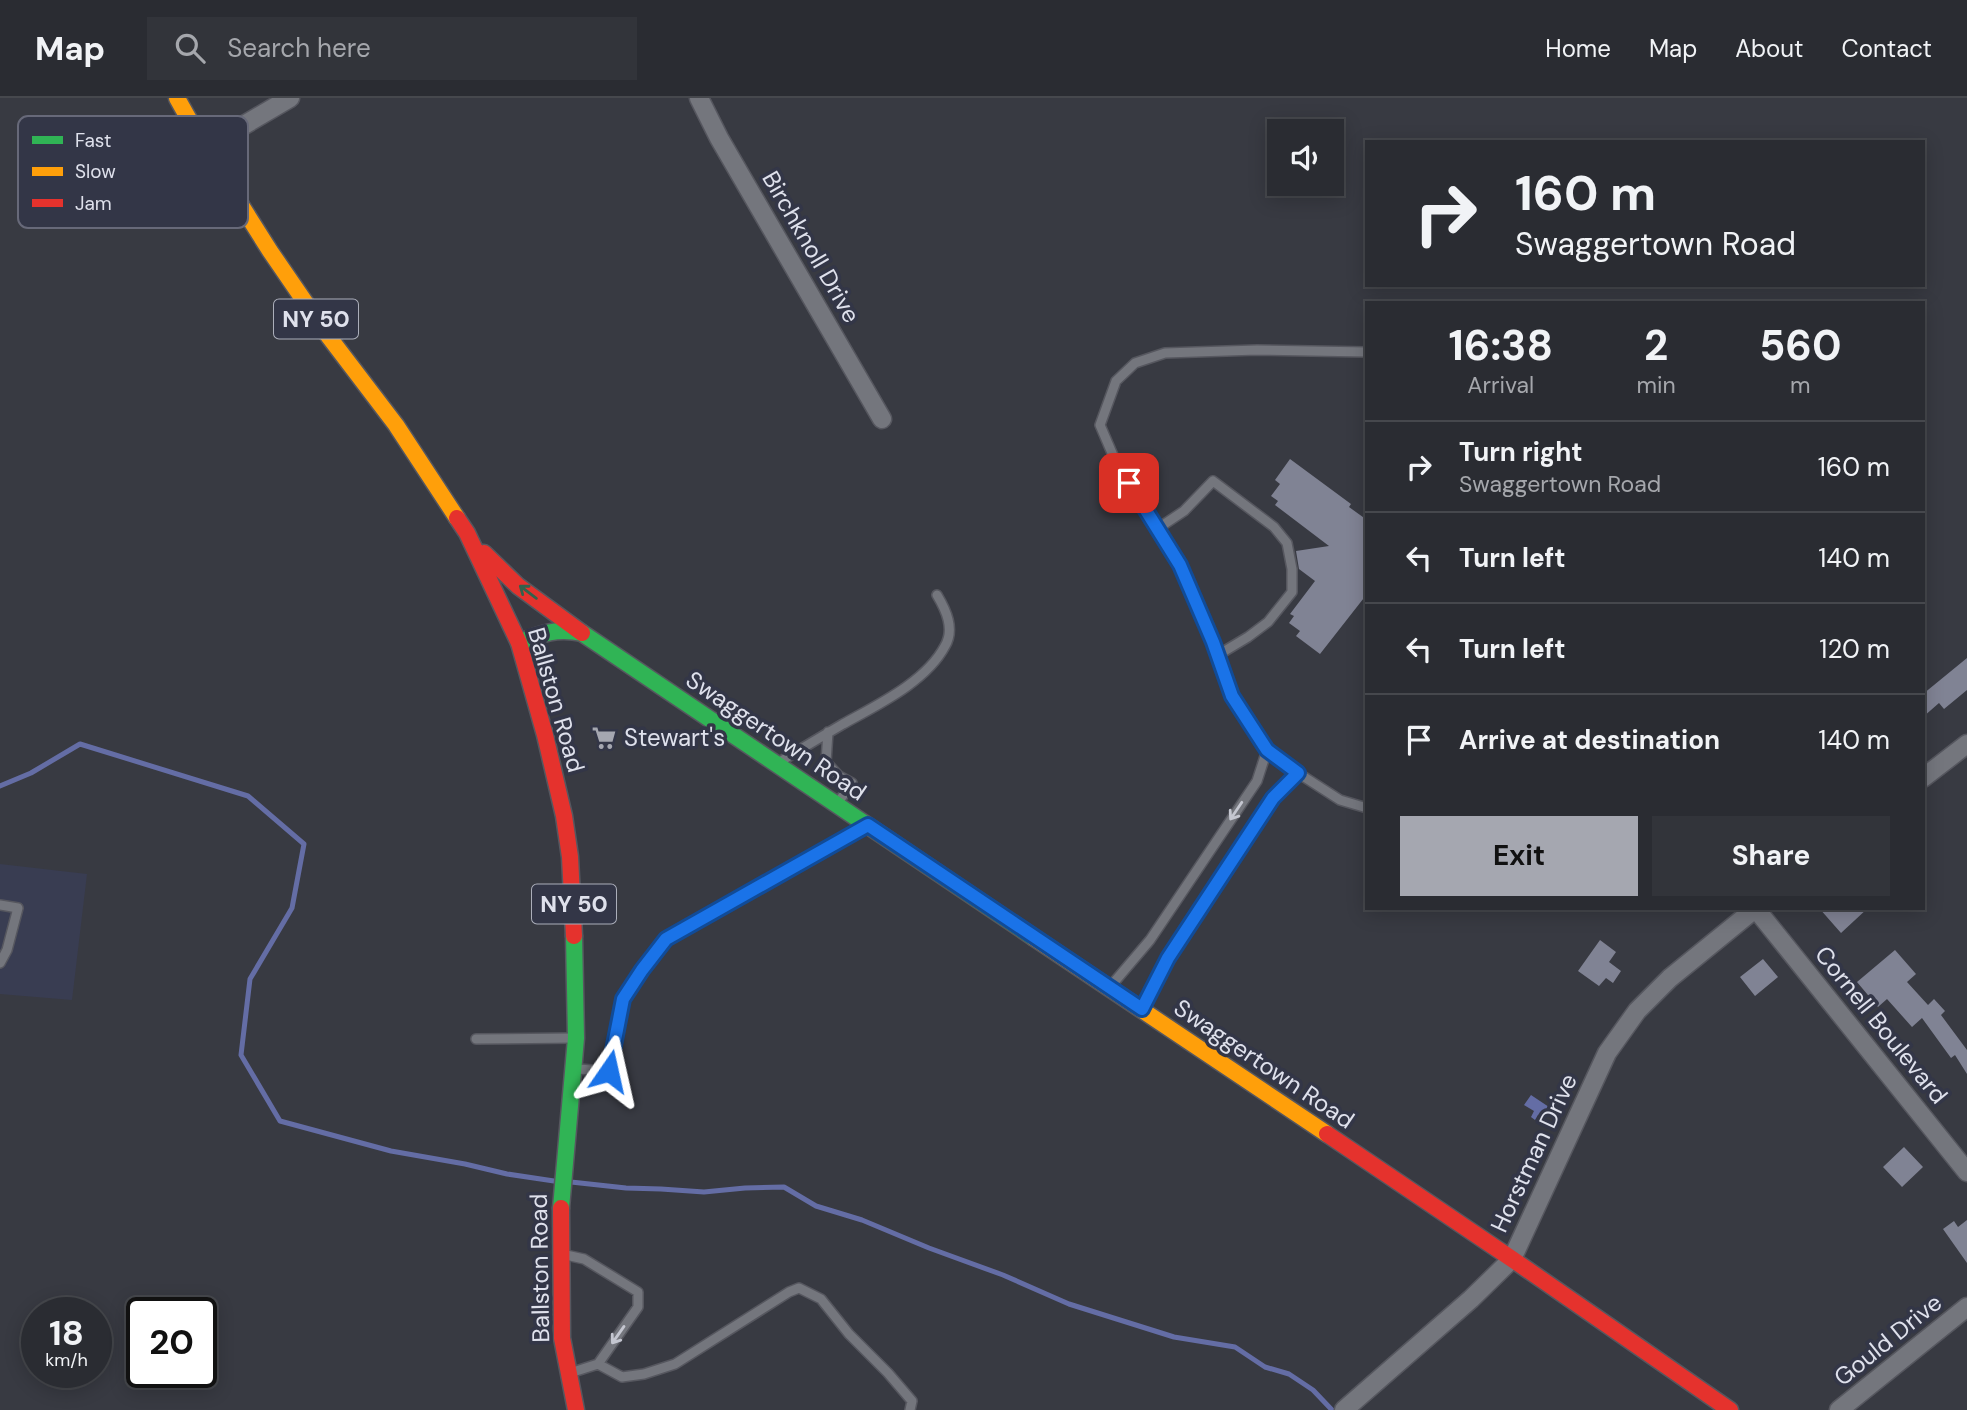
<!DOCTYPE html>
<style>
body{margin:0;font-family:"DM Sans",sans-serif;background:#32343a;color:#f1f3f6;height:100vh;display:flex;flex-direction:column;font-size:26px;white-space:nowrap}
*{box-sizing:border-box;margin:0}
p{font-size:23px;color:#a5a7ac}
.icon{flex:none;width:38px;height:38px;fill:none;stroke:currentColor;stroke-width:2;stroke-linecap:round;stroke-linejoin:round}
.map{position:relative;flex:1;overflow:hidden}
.sheet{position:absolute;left:1365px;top:203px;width:560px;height:609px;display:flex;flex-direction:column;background:#2a2c32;border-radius:0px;box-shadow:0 4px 18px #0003,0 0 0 2px #46484d}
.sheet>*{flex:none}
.top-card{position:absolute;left:1365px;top:42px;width:560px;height:147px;border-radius:0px;box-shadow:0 4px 18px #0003,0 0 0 2px #46484d;background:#2a2c32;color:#f1f3f6;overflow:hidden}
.tools{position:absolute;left:1267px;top:21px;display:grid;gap:14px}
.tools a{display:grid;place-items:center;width:77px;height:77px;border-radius:0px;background:#2a2c32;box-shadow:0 4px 18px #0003,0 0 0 2px #46484d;font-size:35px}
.speed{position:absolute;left:21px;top:1199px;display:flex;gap:14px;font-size:35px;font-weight:700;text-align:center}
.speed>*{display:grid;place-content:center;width:91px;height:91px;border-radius:50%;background:#2a2c32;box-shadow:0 4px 18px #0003,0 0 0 2px #46484d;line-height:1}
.speed small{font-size:18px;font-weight:400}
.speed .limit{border:4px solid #111;border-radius:10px;background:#fff;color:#111}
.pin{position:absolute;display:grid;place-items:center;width:60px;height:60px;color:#fff;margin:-30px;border-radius:14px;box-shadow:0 4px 10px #0006}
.me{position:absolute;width:77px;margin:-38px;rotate:11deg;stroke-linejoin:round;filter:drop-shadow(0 0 5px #0008)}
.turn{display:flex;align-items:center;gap:24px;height:147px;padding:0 35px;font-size:32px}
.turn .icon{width:91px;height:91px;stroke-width:2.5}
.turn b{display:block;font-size:49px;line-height:60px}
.eta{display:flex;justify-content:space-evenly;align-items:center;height:119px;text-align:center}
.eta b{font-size:42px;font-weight:700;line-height:49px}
.action{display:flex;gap:14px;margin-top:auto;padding:14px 35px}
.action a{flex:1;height:80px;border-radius:0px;background:#a5a7b0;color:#111;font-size:28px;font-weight:700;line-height:80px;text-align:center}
.action a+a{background:#32343a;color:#f1f3f6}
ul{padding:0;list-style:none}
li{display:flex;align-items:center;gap:21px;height:91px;padding:0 35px;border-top:2px solid #46484d}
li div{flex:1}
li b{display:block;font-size:26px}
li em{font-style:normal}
header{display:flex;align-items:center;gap:42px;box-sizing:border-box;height:98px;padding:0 35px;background:#2a2c32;border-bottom:2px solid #46484d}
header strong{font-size:33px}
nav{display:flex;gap:38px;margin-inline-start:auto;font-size:24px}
.search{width:490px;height:63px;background:#32343a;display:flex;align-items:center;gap:18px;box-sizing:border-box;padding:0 24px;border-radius:0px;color:#a5a7ac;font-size:26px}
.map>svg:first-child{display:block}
.built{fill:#393d52}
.water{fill:#646da5}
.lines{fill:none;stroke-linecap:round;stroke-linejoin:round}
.stream{stroke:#646da5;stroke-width:5}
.building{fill:#808394}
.lane-casing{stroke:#56575f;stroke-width:12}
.street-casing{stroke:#56575f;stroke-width:21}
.fast-casing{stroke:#56575f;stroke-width:19}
.slow-casing{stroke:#56575f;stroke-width:19}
.jam-casing{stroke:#56575f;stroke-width:19}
.lane{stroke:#74767d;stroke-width:9}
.street{stroke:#74767d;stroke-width:18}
.fast{stroke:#30b455;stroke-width:16}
.slow{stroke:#ff9f0a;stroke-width:16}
.jam{stroke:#e5322d;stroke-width:16}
.oneway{stroke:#32624c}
.oneway2{stroke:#c4c6d0}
.route-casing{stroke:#114b97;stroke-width:18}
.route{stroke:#1a73e8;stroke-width:12}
.labels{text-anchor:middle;stroke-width:7;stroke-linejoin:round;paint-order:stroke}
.shield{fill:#333647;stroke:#abaeba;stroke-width:2}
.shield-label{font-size:23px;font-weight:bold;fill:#dfe1ec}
.street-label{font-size:24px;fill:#dfe1ec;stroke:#333647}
.poi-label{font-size:24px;fill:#dfe1ec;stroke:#333647;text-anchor:start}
.key{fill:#333647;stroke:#676979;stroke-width:2}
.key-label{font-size:19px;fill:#dfe1ec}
</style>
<header>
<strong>Map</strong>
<div class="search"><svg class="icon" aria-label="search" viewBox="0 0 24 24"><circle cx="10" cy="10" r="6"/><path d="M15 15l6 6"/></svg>Search here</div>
<nav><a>Home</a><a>Map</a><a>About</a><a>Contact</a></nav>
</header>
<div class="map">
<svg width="1967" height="1312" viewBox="0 0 1967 1312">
<rect width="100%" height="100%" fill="#383a42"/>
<path class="built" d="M 0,766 L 87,776 L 72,902 L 0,896 Z"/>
<path class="water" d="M 1531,997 L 1552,1011 L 1544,1021 L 1538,1017 L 1535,1022 L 1531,1019 L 1534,1013 L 1524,1007 Z"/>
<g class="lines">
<path class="stream" d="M 0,688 L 31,675 L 80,646 L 248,698 L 304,746 L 292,810 L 250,881 L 241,957 L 280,1023 L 391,1053 L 465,1066 L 507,1076 L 554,1083
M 571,1084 L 626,1090 L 661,1091 L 704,1094 L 745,1090 L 784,1089 L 816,1108 L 862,1122 L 929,1150 L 1003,1177 L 1069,1206 L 1174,1239 L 1235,1249 L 1265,1269 L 1289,1276 L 1313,1292 L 1332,1312"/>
</g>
<path class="building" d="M 1290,361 L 1351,406 L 1349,409 L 1367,422 L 1367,496 L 1320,556 L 1296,538 L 1300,533 L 1289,525 L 1294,518 L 1290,516 L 1315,483 L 1299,471 L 1296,453 L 1329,448 L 1275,407 L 1278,403 L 1271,398 L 1280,386 L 1275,382 Z
M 1967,560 L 1967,592 L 1944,611 L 1939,605 L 1923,619 L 1923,596 Z
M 1819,810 L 1868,810 L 1841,835 Z
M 1600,842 L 1616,854 L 1609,864 L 1621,873 L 1613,885 L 1606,880 L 1599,888 L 1578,873 Z
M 1895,852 L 1916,876 L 1907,884 L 1928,907 L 1934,901 L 1945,913 L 1941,917 L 1967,952 L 1967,976 L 1955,957 L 1951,960 L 1922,920 L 1912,929 L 1887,901 L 1878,909 L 1857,884 Z
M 1763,861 L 1778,879 L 1755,898 L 1740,879 Z
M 1904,1049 L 1923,1069 L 1902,1089 L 1883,1069 Z
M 1967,1122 L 1967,1165 L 1943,1131 L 1954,1123 L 1958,1129 Z"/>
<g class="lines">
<g class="lane-casing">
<path id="lane" d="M 1367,254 L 1257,252 L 1165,255 L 1135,265 L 1116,283 L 1100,327 L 1115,362 L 1180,467 L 1213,544 L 1232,598 L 1267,652 L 1298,675 L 1340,702 L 1367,710
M 1157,431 L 1184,413 L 1213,383 L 1274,429 L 1287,445 L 1292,471 L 1292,494 L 1268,524 L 1248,539 L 1218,557
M 828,634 L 826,664 L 839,678 L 852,685 L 837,706
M 778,665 C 799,652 821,639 843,626 C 877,607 926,584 945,548 C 955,531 946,512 937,497
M 0,807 L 18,810 L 7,852 L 0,865
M 1110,889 L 1150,842 L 1257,683 L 1267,652
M 1143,909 L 1168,860 L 1273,700 L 1298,675
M 476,941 L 574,940
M 577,971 L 609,973 L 623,901 L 642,871 L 666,841 L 866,728
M 566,1157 L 584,1161 L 638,1194 L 638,1209 L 598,1266
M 570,1275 L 598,1266 L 622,1279 L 644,1276 L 675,1266 L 789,1194 L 799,1190 L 821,1201 L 849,1236 L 888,1275 L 912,1303 L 910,1312"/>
</g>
<g class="street-casing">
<path id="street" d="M 699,0 L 719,40 L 882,321
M 205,50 L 290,0
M 1923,680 L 1967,646
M 1756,811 L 1967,1074
M 1344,1312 L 1471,1201 L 1512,1161 L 1607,955 L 1637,913 L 1670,880 L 1756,810
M 1839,1312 L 1967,1209"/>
</g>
<g class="fast-casing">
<path id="fast" d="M 519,545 C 541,535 558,530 582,535 L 1033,839
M 561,1110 L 576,940 L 574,838"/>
</g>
<g class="slow-casing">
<path id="slow" d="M 177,0 L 205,50 L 270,153 L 329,239 L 396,327 L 457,420
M 1033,839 L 1327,1036"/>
</g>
<g class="jam-casing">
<path id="jam" d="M 457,420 L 467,435 L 519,545 L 545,637 L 564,718 L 570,759 L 574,838
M 484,455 L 518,488 L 582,535
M 1327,1036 L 1512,1161 L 1730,1312
M 561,1110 L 562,1240 L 576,1312"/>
</g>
<use href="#lane" class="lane"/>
<use href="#street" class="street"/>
<use href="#fast" class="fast"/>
<use href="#slow" class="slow"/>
<use href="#jam" class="jam"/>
</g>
<defs><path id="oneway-shaft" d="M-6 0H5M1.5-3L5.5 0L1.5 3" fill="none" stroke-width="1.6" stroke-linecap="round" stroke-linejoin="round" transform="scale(1.75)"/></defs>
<use class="oneway" href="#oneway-shaft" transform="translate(528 494) rotate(-143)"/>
<g class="oneway2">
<use href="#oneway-shaft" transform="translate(1236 713) rotate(124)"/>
<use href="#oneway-shaft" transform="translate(618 1237) rotate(125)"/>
</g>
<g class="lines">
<g class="route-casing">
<path id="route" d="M 609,973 L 623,901 L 642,872 L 666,841 L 868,727 L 1142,911 L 1168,860 L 1273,700 L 1298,675 L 1267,652 L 1232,598 L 1213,544 L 1180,467 L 1129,385"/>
</g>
<use href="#route" class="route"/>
</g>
<defs>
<g id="supermarket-bare" transform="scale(1.89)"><path d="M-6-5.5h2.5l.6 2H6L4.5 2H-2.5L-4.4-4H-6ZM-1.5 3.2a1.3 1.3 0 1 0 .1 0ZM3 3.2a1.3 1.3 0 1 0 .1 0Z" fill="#a5a7b0" stroke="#333647" stroke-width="2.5" paint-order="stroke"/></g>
</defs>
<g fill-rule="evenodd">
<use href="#supermarket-bare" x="604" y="640"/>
</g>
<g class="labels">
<g class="shield">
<rect x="274" y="201.5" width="84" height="39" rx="5"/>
<rect x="532" y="786.5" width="84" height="39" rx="5"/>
</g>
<g class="shield-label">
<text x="316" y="229">NY 50</text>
<text x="574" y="814">NY 50</text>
</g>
<g class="street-label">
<text transform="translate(811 149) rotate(60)" y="8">Birchknoll Drive</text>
<text transform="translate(556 602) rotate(74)" y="8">Ballston Road</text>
<text transform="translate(776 638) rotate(34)" y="8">Swaggertown Road</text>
<text transform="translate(1881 927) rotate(51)" y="8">Cornell Boulevard</text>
<text transform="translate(1264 966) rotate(34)" y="8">Swaggertown Road</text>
<text transform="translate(1534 1055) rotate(-65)" y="8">Horstman Drive</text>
<text transform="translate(540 1170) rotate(-91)" y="8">Ballston Road</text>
<text transform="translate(1888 1242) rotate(-39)" y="8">Gould Drive</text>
</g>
<g class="poi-label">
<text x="624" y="648">Stewart's</text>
</g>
</g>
<rect x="18" y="18" width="230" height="112" rx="10" class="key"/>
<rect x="32" y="38" width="31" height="8" fill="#30b455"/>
<rect x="32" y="69" width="31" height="9" fill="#ff9f0a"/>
<rect x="32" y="101" width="31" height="8" fill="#e5322d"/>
<g class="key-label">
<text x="75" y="49">Fast</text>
<text x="75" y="80">Slow</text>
<text x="75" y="112">Jam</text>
</g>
</svg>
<div class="tools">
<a><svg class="icon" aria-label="sound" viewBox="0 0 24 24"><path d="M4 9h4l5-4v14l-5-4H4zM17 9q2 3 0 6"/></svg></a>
</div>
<div class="speed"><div>18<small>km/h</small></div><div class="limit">20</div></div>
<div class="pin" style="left:1129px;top:385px;background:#d93025"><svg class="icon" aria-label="arrive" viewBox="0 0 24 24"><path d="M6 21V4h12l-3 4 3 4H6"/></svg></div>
<svg class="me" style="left:609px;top:973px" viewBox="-20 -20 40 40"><path d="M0-17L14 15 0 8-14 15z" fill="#1a73e8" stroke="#fff" stroke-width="4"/></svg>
<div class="top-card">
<div class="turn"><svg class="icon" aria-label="right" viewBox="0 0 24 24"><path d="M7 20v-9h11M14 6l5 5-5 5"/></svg><div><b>160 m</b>Swaggertown Road</div></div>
</div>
<section class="sheet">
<div class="eta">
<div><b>16:38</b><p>Arrival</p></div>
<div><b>2</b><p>min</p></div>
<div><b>560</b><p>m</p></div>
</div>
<ul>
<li><svg class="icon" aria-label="right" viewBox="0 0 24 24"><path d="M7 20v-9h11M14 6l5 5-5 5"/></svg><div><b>Turn right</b><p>Swaggertown Road</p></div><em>160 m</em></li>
<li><svg class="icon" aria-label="left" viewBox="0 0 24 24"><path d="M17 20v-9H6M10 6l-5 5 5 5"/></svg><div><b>Turn left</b></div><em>140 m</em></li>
<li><svg class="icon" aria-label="left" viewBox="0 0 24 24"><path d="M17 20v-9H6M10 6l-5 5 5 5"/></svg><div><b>Turn left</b></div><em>120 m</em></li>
<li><svg class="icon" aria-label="arrive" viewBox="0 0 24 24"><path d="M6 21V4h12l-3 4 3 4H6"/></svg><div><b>Arrive at destination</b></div><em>140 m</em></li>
</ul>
<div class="action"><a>Exit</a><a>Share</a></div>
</section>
</div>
